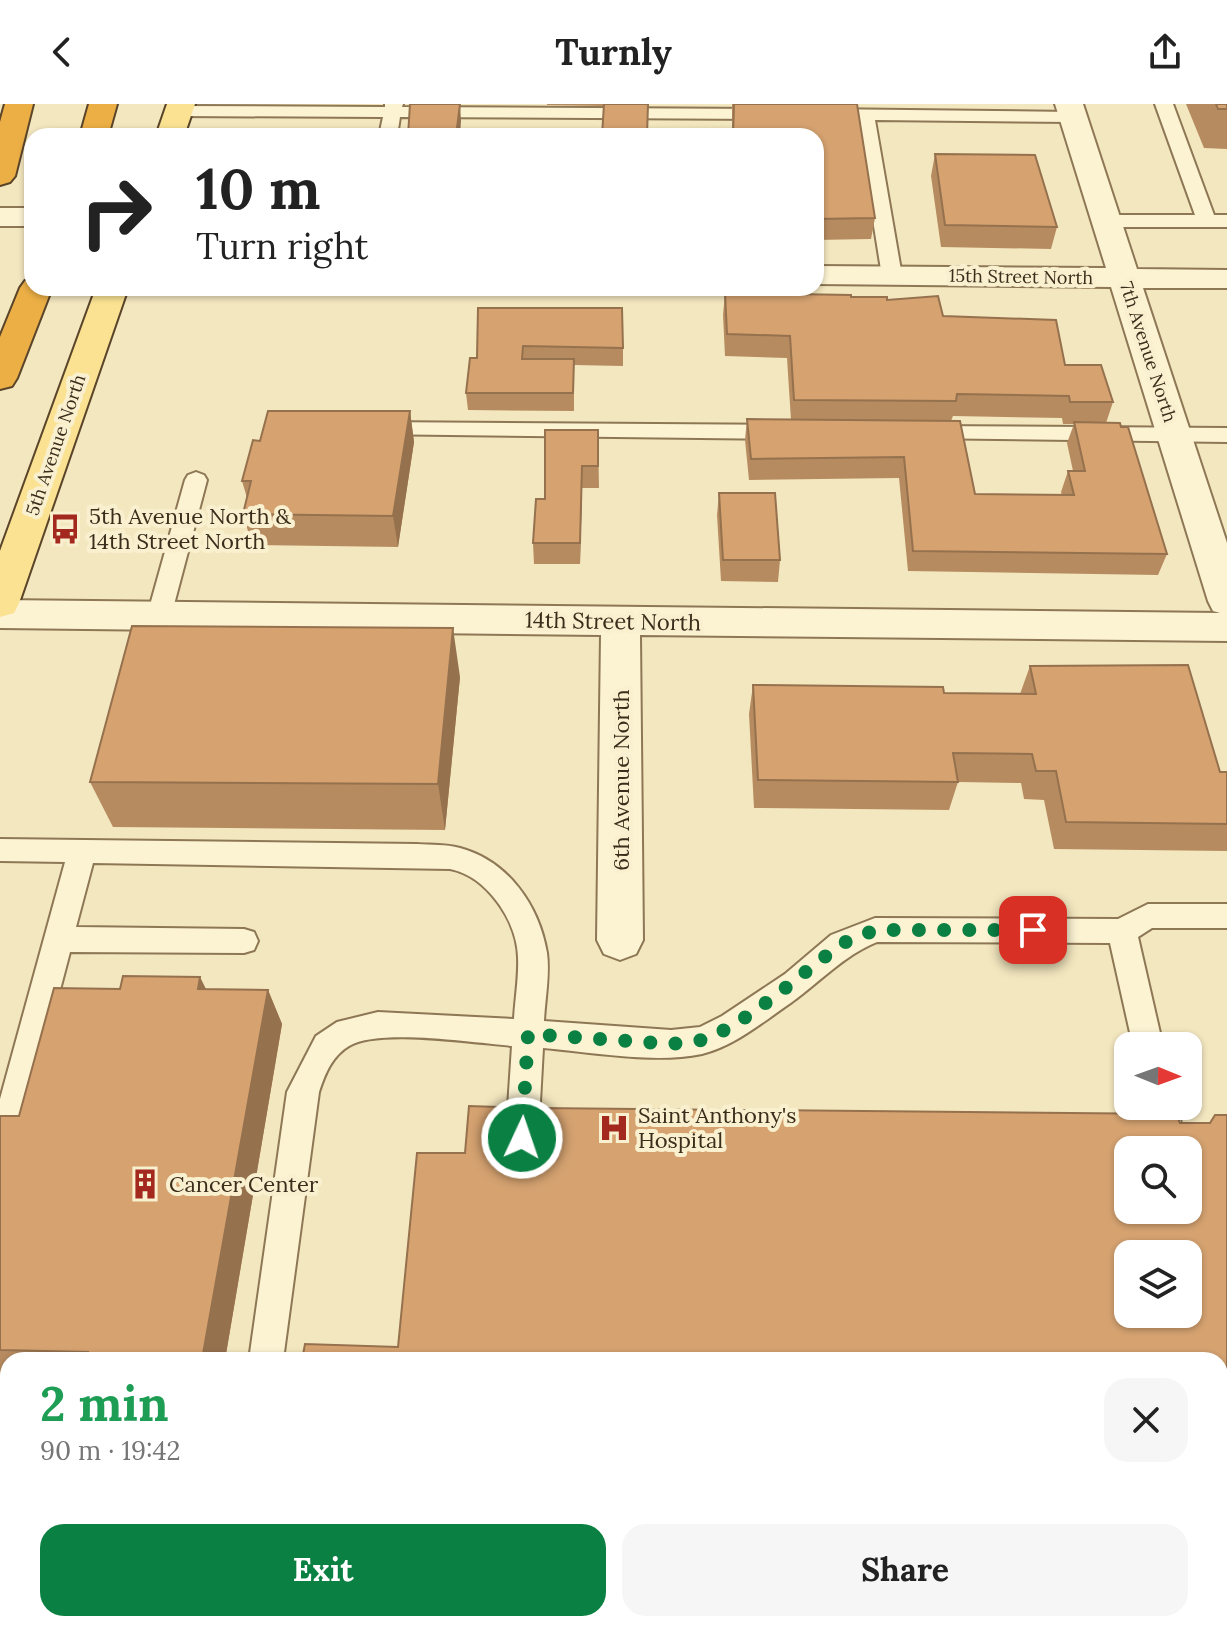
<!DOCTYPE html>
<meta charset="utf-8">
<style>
body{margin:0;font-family:Lora,serif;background:#f6f6f6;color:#222;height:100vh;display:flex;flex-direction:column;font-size:30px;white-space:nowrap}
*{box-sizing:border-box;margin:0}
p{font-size:26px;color:#767676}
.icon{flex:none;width:44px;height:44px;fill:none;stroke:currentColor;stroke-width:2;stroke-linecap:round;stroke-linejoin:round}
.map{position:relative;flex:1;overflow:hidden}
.panel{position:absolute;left:0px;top:1248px;width:1228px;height:280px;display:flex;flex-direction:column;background:#fff;border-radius:24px 24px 0 0;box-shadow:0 2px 6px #0004}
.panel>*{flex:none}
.top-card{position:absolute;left:24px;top:24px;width:800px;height:168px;border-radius:24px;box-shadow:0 2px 6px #0004;background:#fff;color:#222;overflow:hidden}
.needle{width:52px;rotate:91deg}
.tools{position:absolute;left:1114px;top:928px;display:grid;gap:16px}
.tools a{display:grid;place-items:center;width:88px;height:88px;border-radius:16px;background:#fff;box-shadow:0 2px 6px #0004;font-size:40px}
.pin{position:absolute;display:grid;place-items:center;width:68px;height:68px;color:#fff;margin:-34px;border-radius:16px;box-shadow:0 4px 12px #0006}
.me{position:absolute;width:88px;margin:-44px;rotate:3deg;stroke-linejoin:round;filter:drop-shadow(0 0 6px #0008)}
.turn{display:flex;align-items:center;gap:28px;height:168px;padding:0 40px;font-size:36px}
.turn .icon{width:104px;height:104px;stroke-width:2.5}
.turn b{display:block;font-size:56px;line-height:68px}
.round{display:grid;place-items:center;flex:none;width:84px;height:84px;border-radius:24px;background:#f6f6f6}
.summary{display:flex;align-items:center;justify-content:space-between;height:136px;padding:0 40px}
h1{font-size:48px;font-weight:700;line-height:60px;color:#1e9e55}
.action{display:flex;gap:16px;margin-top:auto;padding:16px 40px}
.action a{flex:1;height:92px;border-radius:24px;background:#0b8043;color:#fff;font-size:32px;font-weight:700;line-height:92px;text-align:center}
.action a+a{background:#f6f6f6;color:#222}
header{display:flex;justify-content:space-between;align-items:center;height:104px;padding:0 40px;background:#fff;font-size:36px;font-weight:700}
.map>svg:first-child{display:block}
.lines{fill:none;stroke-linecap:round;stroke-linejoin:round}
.service-casing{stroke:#8d7755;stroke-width:4}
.minor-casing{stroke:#8d7755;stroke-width:4}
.primary-casing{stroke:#5a442a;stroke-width:4}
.motorway-casing{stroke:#5a442a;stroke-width:4}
.service{fill:#fcf3d3;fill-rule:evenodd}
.minor{fill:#fcf3d3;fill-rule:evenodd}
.primary{fill:#fae292;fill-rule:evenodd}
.motorway{fill:#ecaf45;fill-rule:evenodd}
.wall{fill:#b78b60;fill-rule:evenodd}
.shaded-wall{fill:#95714e}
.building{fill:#d5a270;stroke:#95714e;stroke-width:2;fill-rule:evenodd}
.route{stroke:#0b8043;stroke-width:14;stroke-dasharray:0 25.2}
.labels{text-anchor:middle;stroke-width:8;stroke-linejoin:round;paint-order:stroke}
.far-street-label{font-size:18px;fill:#3b2d1b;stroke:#f9f0cf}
.poi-label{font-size:22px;fill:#3b2d1b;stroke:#f9f0cf;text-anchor:start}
.street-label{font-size:22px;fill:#3b2d1b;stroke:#f9f0cf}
</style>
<header><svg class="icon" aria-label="back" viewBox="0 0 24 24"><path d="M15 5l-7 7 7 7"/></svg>Turnly<svg class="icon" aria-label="share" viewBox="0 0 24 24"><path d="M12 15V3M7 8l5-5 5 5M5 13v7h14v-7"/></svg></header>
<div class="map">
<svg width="1227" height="1528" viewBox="0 0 1227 1528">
<rect width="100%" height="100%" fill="#f3e7bf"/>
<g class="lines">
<g class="service-casing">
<path id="service" d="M 385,0 L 403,0 L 402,3 L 770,5 L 779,10 L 770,15 L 400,13 L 397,32 L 379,32 L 383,13 L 179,12 L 170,7 L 179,2 L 385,3 Z
M 1155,0 L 1173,0 L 1214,111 L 1227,111 L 1227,123 L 1106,123 L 1096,117 L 1106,111 L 1195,111 Z
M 820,5 L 1073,8 L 1082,13 L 1073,18 L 875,16 L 902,172 L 892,178 L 882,172 L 857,16 L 814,14 L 811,10 L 814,6 Z
M 376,318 L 782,321 L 790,323 L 793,328 L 790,333 L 782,335 L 368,330 L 365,325 L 368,320 Z
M 924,322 L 1227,324 L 1227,338 L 916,334 L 913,329 L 916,324 Z
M 196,368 L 204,371 L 207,376 L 171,512 L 168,518 L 159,521 L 150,518 L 147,512 L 185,376 L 188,371 Z
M 0,735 L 417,740 C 431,741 446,740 460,744 C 508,757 539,801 547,849 C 550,870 545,896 544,917 L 671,926 L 700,923 L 722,912 L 785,870 L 831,831 L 875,814 L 1118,815 L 1148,800 L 1227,800 L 1227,824 L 1152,824 L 1138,833 L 1163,942 L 1133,942 L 1110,839 L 877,838 C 843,852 821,877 792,898 C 764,917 735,942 702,950 C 654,960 591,948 543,944 L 538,1034 L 533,1044 L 522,1049 L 511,1044 L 506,1034 L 512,942 C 476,939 379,924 349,942 C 332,952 325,970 319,988 L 283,1256 L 249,1256 L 287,988 L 316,932 L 337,918 L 378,908 L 514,915 C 515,895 519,873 518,853 C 517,817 487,772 450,765 L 93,759 L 76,823 L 244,825 L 254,828 L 258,837 L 254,846 L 244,849 L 70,848 L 16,1053 L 11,1064 L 0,1068 L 0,995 L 65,758 L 0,757 Z
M 1145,1002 L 1177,1002 L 1186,1041 L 1184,1046 L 1156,1046 Z"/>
</g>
<g class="minor-casing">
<path id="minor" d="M 1055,0 L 1083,0 L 1137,165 L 1227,166 L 1227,184 L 1143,184 L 1227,439 L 1227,537 L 640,531 L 643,836 L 636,850 L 620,856 L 604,850 L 597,836 L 601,531 L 0,524 L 0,496 L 1220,509 L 1213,507 L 1208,497 L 1111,183 L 816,180 L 816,162 L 1106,164 Z
M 0,104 L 32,104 L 32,122 L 0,122 Z"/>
</g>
<g class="primary-casing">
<path id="primary" d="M 167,0 L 195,0 L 184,32 L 156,32 Z
M 96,184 L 128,184 L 19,499 L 14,509 L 0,513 L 0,447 Z"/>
</g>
<g class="motorway-casing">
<path id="motorway" d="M 5,0 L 33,0 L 15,72 L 10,78 L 0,81 L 0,18 Z
M 89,0 L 117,0 L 108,32 L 80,32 Z
M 32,175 L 32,184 L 52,184 L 17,274 L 12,282 L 0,285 L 0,233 L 20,184 L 25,177 Z"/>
</g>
<use href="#service" class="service"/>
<use href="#minor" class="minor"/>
<use href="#primary" class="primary"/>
<use href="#motorway" class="motorway"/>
</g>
<path class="wall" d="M 547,0 L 648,0 L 603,2 L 547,1 Z
M 732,0 L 857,0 L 875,114 L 871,135 L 816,136 L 816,32 L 732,32 Z
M 1186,0 L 1227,0 L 1227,45 L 1204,44 Z
M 935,50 L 1057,123 L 1051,145 L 941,143 L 931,72 Z
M 725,189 L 851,193 L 887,196 L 943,212 L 1065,261 L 1113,298 L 1106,319 L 1167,450 L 1158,471 L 908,467 L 899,374 L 749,376 L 745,336 L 747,315 L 791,316 L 787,254 L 725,252 L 723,211 ZM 953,312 L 1062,314 L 1063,320 L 1074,320 L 1067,339 L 1073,367 L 1068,367 L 1061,388 L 1062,391 L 975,390 L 951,317 Z
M 478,204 L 623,244 L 623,262 L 574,261 L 574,307 L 468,306 L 466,289 L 477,254 Z
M 410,307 L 414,338 L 398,443 L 252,441 L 243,410 L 247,394 L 242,377 L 260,337 Z
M 598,326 L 599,384 L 582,384 L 580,460 L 534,460 L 533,439 L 545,395 Z
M 719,389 L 780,456 L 778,478 L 721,477 L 717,411 Z
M 1030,562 L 1220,668 L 1227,668 L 1227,747 L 1054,745 L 1044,696 L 1024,695 L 1021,679 L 958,678 L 949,706 L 754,704 L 749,610 L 753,581 L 944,589 L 1020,590 Z
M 460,573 L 445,726 L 113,723 L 90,678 Z
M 120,885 L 268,886 L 282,920 L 225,1256 L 8,1256 L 8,1268 L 0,1268 L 0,1012 L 19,1012 Z"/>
<path class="shaded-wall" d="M 460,0 L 461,17 L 460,32 L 456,32 Z
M 410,307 L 414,338 L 398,443 L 393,412 Z
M 582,362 L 582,384 L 580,460 L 580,439 Z
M 453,524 L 460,573 L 445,726 L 438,680 Z
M 200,873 L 217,907 L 198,885 Z
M 268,886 L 282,920 L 225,1256 L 209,1256 L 203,1250 Z
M 125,1249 L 132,1256 L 123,1256 Z
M 158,1520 L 183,1520 L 182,1528 L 156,1528 Z"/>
<path class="building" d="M 410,0 L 460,0 L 456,32 L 408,32 Z
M 604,0 L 648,0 L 647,32 L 602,32 Z
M 734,0 L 857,0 L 875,114 L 816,115 L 816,32 L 733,32 Z
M 1216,0 L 1227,0 L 1227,5 L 1218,5 Z
M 935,50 L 1035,51 L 1057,123 L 945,121 Z
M 725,189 L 851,191 L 851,193 L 887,193 L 887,196 L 938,192 L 943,212 L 1056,216 L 1065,261 L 1101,261 L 1113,298 L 1070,298 L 1069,292 L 957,290 L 956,297 L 794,296 L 790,232 L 727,230 Z
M 478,204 L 622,204 L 623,244 L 523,242 L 522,255 L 574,255 L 573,289 L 466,289 L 470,254 L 477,254 Z
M 268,307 L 410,307 L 393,412 L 243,410 L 251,377 L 242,377 L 253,336 L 260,337 Z
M 747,315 L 960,317 L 975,390 L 1074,391 L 1068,367 L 1085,367 L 1074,318 L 1120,319 L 1121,323 L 1128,323 L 1167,450 L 913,447 L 904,353 L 751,355 Z
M 545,326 L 598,326 L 598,362 L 582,362 L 580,439 L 533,439 L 536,395 L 545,395 Z
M 719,389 L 775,389 L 780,456 L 723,456 Z
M 132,522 L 453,524 L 438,680 L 90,678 Z
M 1188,561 L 1220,668 L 1227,668 L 1227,720 L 1066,718 L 1056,667 L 1036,667 L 1032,650 L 953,649 L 958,678 L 758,676 L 753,581 L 943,583 L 944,589 L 1036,590 L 1030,562 Z
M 123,872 L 200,873 L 198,885 L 268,886 L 203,1250 L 125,1249 L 123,1256 L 86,1256 L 88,1248 L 0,1246 L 0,1012 L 19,1012 L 54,884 L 120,885 Z
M 469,1002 L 498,1003 L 504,1015 L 517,1022 L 531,1017 L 538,1004 L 1176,1010 L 1180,1019 L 1210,1019 L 1215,1011 L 1227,1011 L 1227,1528 L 370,1528 L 371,1520 L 1220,1520 L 1220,1256 L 302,1256 L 305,1240 L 398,1243 L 417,1049 L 465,1049 ZM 1128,1046 L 1188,1046 L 1188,1106 L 1128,1106 ZM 1128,1150 L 1188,1150 L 1188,1210 L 1128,1210 Z
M 0,1429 L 8,1429 L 8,1520 L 158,1520 L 156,1528 L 0,1528 Z"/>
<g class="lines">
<path class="route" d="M 522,1034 L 528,930 L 671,940 L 703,936 L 733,922 L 774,893 L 841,840 L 875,826 L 1033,826"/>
</g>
<defs>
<g id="bus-bare" transform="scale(2.4)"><path d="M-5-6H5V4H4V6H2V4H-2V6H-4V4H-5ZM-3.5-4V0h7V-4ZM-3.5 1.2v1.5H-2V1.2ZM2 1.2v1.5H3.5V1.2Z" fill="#a3281e" stroke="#f9f0cf" stroke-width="2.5" paint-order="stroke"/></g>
<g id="hospital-bare" transform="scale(2.4)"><path d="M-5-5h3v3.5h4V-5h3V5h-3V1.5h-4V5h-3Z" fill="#a3281e" stroke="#f9f0cf" stroke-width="2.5" paint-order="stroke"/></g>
<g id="building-bare" transform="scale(2.4)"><path d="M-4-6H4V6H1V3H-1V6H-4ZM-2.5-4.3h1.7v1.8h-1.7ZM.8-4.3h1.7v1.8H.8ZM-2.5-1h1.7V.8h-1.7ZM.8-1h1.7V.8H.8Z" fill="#a3281e" stroke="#f9f0cf" stroke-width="2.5" paint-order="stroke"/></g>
</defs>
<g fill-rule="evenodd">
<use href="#bus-bare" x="65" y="425"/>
<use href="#hospital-bare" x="614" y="1024"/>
<use href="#building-bare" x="145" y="1080"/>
</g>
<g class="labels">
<g class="far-street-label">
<text transform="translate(1021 173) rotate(1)" y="6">15th Street North</text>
<text transform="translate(1148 248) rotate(72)" y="6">7th Avenue North</text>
<text transform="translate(56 341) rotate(-71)" y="6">5th Avenue North</text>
</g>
<g class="poi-label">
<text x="89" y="420">5th Avenue North &amp;<tspan x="89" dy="25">14th Street North</tspan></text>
<text x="638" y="1019">Saint Anthony's<tspan x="638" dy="25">Hospital</tspan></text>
<text x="169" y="1088">Cancer Center</text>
</g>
<g class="street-label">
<text transform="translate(613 517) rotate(1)" y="8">14th Street North</text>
<text transform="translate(621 676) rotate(-90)" y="8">6th Avenue North</text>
</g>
</g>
</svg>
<div class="tools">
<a><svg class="needle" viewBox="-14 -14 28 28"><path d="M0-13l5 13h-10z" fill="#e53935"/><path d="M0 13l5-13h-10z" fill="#767676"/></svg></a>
<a><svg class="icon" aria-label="search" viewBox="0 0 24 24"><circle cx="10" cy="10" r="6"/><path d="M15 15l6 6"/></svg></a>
<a><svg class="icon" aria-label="layers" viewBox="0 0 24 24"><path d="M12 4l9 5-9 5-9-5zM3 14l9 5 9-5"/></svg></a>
</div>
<div class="pin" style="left:1033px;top:826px;background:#d93025"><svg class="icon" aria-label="arrive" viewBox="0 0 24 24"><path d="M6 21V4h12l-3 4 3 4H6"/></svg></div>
<svg class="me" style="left:522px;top:1034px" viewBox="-20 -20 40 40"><circle r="17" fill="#0b8043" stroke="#fff" stroke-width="3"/><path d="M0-11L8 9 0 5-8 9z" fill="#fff"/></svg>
<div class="top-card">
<div class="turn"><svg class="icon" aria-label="right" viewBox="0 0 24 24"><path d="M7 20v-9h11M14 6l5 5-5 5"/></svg><div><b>10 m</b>Turn right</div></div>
</div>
<section class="panel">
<div class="summary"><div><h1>2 min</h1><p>90 m · 19:42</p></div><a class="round"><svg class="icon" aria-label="close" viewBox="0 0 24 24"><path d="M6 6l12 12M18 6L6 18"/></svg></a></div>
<div class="action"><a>Exit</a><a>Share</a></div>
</section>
</div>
